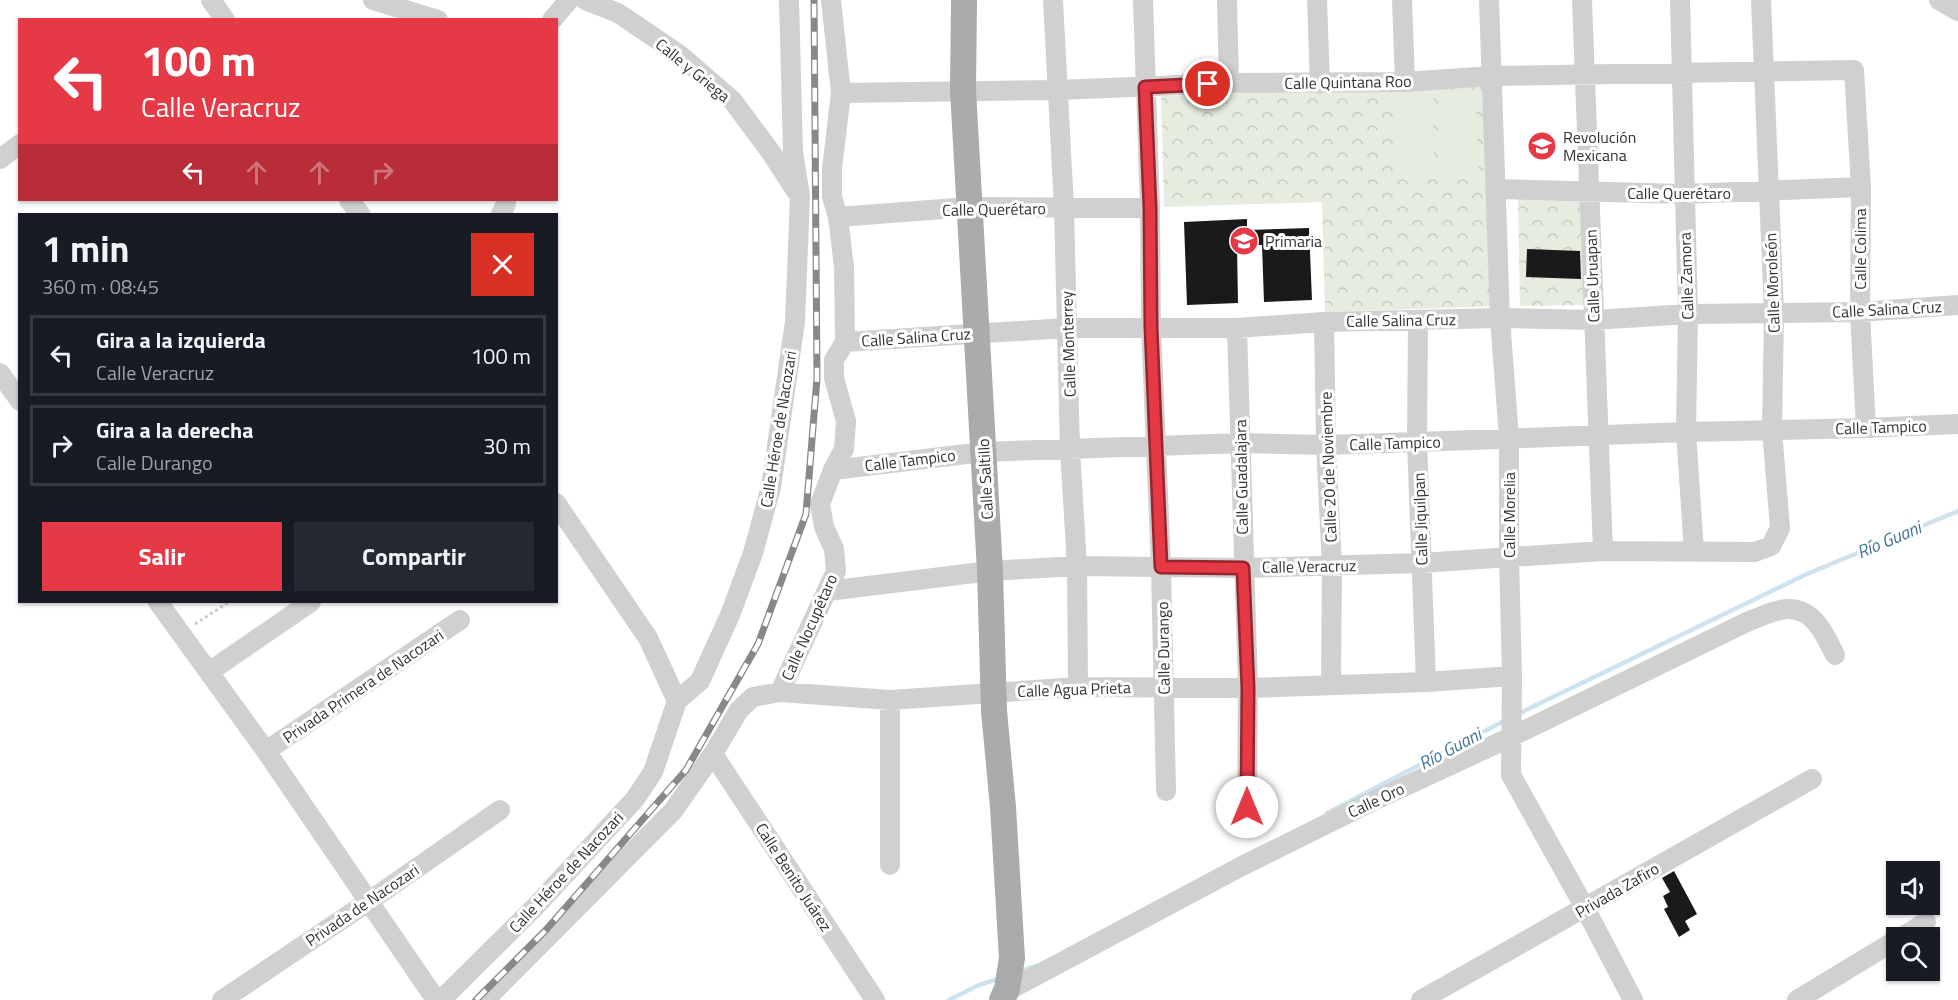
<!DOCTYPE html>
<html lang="es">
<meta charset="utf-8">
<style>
body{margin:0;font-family:"Titillium Web",sans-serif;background:#242831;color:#f1f3f6;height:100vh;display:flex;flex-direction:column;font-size:22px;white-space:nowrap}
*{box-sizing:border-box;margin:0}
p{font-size:20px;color:#9ea1a6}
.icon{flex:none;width:33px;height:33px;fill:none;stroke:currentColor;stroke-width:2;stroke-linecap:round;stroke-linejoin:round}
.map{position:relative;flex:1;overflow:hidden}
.drawer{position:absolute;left:18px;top:213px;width:540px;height:390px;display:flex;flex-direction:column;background:#171b24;border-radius:0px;box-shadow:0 2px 4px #0004}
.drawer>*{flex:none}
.top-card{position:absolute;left:18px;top:18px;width:540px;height:183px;border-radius:0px;box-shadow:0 2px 4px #0004;background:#e63946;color:#fff;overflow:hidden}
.controls{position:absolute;left:1886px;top:861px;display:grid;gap:12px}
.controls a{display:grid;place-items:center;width:54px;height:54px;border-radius:0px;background:#171b24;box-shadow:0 2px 4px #0004;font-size:30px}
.pin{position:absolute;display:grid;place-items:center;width:51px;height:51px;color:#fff;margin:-26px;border:3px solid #fff;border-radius:50%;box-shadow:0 2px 6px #0007}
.me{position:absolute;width:66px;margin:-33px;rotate:0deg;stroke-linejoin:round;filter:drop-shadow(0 0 4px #0008)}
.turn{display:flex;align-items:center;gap:21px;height:126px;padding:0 24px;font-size:27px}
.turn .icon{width:78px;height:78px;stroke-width:2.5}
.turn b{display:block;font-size:42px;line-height:51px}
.lanes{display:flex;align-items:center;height:57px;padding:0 24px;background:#0003;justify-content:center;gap:30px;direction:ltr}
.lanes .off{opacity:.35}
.round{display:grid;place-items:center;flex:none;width:63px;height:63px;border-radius:0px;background:#242831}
.summary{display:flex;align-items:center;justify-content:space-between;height:102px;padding:0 24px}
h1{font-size:36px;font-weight:700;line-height:45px}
.cta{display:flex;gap:12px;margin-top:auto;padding:12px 24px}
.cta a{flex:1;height:69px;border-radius:0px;background:#e63946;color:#fff;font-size:24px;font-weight:700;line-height:69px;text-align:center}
.cta a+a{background:#242831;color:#f1f3f6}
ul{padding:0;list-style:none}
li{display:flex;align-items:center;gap:18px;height:81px;margin:0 12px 9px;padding:0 12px;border:3px solid #363941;border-radius:0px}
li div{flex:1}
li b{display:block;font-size:22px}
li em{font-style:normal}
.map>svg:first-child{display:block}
.forest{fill:url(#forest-crowns)}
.pitch{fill:#e6ecdf}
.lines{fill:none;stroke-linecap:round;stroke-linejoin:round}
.stream{stroke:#cfe2ee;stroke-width:4.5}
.building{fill:#1a1a1a}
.path{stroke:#cdcdcd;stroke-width:3;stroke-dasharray:3 3;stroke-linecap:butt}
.minor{stroke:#d0d0d0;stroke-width:20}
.major{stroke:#ababab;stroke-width:26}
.rail-casing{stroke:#888;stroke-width:7}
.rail{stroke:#fff;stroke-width:4.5;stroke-dasharray:14;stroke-linecap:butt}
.route-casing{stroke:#96252e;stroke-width:15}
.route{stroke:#e63946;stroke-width:10}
.labels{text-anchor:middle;stroke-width:6;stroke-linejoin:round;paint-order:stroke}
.street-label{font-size:16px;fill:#333;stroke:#fff}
.poi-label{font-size:16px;fill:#333;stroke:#fff;text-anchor:start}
.water-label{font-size:18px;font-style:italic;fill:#3f7597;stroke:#fff}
</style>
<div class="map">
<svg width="1958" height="1000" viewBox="0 0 1958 1000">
<defs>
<pattern id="forest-crowns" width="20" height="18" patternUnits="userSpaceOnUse" patternTransform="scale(1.5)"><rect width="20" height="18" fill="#e6ecdf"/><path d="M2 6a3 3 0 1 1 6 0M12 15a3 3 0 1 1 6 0" fill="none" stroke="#c6cbc0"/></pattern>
</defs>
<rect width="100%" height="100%" fill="#fff"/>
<path class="forest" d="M 1496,84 L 1502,306 L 1325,312 L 1322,202 L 1164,207 L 1161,96 Z
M 1591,195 L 1592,305 L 1520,306 L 1518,197 Z"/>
<path class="pitch" d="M 1476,96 L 1478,171 L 1440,172 L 1439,97 Z
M 1433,97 L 1434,173 L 1398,174 L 1397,98 Z"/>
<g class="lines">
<path class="stream" d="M 1516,715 L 1807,574 L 1958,511
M 1327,813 L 1506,720
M 1018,972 L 1035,966
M 949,1000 L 979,985 L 1001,978"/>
</g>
<path class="building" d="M 1247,219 L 1247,230 L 1309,228 L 1312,300 L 1264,302 L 1262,245 L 1237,246 L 1238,303 L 1187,305 L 1184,222 Z
M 1527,249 L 1580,251 L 1581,279 L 1526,277 Z
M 1674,871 L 1697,914 L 1685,921 L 1690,930 L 1679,937 L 1664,909 L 1668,907 L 1663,896 L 1670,892 L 1662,878 Z"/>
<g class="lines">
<path class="path" d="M 195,624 L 229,602"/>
<path class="minor" d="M 211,0 L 225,20
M 373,0 L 438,20
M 585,0 L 618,13 L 680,55 L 732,100 L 770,151 L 796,191
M 1053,0 L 1064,208 L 1070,449 L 1077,566 L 1078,687
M 1143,0 L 1150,208 L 1151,327 L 1161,567 L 1166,791
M 1227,0 L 1229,83
M 1317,0 L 1320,84
M 1402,0 L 1405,82
M 1489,0 L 1500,318 L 1509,438 L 1509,558 L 1512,676 L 1511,775 L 1585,908 L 1633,1000
M 1582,0 L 1603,551
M 1680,0 L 1688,314 L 1686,432 L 1694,551
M 1939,0 L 1958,11
M 552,20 L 569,0
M 841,93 L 1059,90 L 1229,83 L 1405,82 L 1491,76 L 1854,70 L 1861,187 L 1860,312 L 1866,428
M 0,159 L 20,144
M 1497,189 L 1684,194 L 1861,187
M 349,200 L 360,214
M 501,214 L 506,204
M 838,217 L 969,207 L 1150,208
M 1418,320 L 1417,442 L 1426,682
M 1324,322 L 1326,445 L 1332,566 L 1331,684
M 1237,328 L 1248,688 L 1247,807
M 845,342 L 1067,328 L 1237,328 L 1324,322 L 1500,318 L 1594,320 L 1688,314 L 1860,312 L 1958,305
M 0,373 L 20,401
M 833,470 L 983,452 L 1241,443 L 1326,445 L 1417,442 L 1686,432 L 1866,428 L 1958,424
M 556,503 L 648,638 L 677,701
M 828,591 L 990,571 L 1077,566 L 1243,568 L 1421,563 L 1603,551 L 1755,552 L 1771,546 L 1780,528 L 1772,430 L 1774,313 L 1761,0
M 158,602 L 266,751 L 436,1000
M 209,672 L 311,602
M 780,692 L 836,571 L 834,549 L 824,527 L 820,504 L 833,470 L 844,449 L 846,421 L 834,378 L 834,360 L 845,342 L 844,267 L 838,217 L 832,197 L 832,169 L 841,93 L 831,0
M 266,751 L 460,620
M 713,754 L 875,1000
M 890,865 L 890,700
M 1901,938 L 1926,922
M 1007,989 L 1013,988 L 1242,866 L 1369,803 L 1511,737 L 1749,621 C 1761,617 1774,610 1786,609 C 1813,607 1825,634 1835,655
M 222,1000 L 368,902 L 500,810
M 441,1000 L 534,908 L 635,799 L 653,772 L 677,701 L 700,681 L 730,615 L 753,553 L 771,487 L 795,322 L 800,196 L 793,151 L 789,0
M 485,1000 L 673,811 L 713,754 L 739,710 L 753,697 L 780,692 L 890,700 L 1078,687 L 1248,688 L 1426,682 L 1512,676
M 1421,1000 L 1812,779
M 1797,1000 L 1896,940"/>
<path class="major" d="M 964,0 L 963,90 L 990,571 L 994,711 L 1003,807 L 1012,958 L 1007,989 L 1002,1000"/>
<g class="rail-casing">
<path id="rail" d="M 476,1000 L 545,931 L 686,770 L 758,644 L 806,514 L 817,378 L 814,0"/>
</g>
<use href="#rail" class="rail"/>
</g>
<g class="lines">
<g class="route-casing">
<path id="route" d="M 1208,84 L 1145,87 L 1150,208 L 1151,327 L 1161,567 L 1243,568 L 1248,688 L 1247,807"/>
</g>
<use href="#route" class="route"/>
</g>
<defs>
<g id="school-disc" transform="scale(1.5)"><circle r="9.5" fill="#e63946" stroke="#fff"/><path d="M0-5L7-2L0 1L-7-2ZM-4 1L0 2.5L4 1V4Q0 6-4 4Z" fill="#fff"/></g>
</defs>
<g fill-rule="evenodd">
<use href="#school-disc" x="1542" y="146"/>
<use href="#school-disc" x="1244" y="241"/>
</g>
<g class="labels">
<g class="street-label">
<text transform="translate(693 70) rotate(39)" y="6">Calle y Griega</text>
<text transform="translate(1348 82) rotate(-1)" y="6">Calle Quintana Roo</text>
<text x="1679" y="199">Calle Querétaro</text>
<text transform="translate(994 209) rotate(-1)" y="6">Calle Querétaro</text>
<text transform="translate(1860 249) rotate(-90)" y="6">Calle Colima</text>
<text transform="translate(1592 276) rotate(-92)" y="6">Calle Uruapan</text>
<text transform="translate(1686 276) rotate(-92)" y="6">Calle Zamora</text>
<text transform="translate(1772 283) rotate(-92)" y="6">Calle Moroleón</text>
<text transform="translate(1887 309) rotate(-3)" y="6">Calle Salina Cruz</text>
<text transform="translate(1401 320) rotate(-1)" y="6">Calle Salina Cruz</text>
<text transform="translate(916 337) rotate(-4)" y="6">Calle Salina Cruz</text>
<text transform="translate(1068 344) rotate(-92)" y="6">Calle Monterrey</text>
<text transform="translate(1881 427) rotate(-2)" y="6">Calle Tampico</text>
<text transform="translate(778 429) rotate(-81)" y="6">Calle Héroe de Nacozari</text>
<text transform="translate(1395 443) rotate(-2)" y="6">Calle Tampico</text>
<text transform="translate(910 460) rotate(-7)" y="6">Calle Tampico</text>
<text transform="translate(1328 467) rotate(-92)" y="6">Calle 20 de Noviembre</text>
<text transform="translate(1241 477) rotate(-91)" y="6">Calle Guadalajara</text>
<text transform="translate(985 479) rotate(-93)" y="6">Calle Saltillo</text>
<text transform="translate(1509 515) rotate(-90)" y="6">Calle Morelia</text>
<text transform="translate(1420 519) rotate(-92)" y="6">Calle Jiquilpan</text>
<text transform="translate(1309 566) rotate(-1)" y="6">Calle Veracruz</text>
<text transform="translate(809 627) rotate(-66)" y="6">Calle Nocupétaro</text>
<text transform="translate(1163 648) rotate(-91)" y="6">Calle Durango</text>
<text transform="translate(363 686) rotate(-34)" y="6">Privada Primera de Nacozari</text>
<text transform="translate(1074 689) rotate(-2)" y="6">Calle Agua Prieta</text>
<text transform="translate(1376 800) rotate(-25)" y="6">Calle Oro</text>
<text transform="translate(566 872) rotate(-47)" y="6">Calle Héroe de Nacozari</text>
<text transform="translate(794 877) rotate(57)" y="6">Calle Benito Juárez</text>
<text transform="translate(1617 890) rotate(-30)" y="6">Privada Zafiro</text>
<text transform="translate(362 905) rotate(-34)" y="6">Privada de Nacozari</text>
</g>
<g class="poi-label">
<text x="1563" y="143">Revolución<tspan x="1563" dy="18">Mexicana</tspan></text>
<text x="1265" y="247">Primaria</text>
</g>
<g class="water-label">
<text transform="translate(1889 540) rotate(-23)" y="6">Río Guani</text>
<text transform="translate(1450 749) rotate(-28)" y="6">Río Guani</text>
</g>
</g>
</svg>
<div class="controls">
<a><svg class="icon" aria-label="sound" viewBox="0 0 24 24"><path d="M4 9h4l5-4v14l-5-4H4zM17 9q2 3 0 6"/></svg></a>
<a><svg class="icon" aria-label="search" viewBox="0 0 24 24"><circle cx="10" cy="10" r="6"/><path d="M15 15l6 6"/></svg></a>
</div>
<div class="pin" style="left:1208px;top:84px;background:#d93025"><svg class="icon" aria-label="arrive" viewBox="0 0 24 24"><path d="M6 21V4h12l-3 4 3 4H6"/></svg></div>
<svg class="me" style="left:1247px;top:807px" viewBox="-20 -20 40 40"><circle r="19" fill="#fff"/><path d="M0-13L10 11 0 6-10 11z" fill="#e63946"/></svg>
<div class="top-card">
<div class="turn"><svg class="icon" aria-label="left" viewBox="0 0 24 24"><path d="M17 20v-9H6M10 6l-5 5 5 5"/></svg><div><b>100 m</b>Calle Veracruz</div></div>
<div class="lanes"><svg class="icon" aria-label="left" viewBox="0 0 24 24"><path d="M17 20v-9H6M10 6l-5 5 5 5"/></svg><svg class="icon off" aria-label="ahead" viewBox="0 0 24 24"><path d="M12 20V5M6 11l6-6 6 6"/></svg><svg class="icon off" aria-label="ahead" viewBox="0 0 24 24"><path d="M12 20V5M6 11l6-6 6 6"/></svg><svg class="icon off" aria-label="right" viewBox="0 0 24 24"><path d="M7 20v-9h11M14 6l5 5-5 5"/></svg></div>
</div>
<section class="drawer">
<div class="summary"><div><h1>1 min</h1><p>360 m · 08:45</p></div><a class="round" style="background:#d93025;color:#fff"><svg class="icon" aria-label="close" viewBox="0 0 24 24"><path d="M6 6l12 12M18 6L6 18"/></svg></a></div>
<ul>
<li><svg class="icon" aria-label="left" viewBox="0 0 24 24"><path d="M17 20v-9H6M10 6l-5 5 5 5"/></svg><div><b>Gira a la izquierda</b><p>Calle Veracruz</p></div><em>100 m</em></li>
<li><svg class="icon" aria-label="right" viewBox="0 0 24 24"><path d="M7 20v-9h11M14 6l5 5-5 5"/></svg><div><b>Gira a la derecha</b><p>Calle Durango</p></div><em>30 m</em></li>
</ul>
<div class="cta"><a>Salir</a><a>Compartir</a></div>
</section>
</div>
